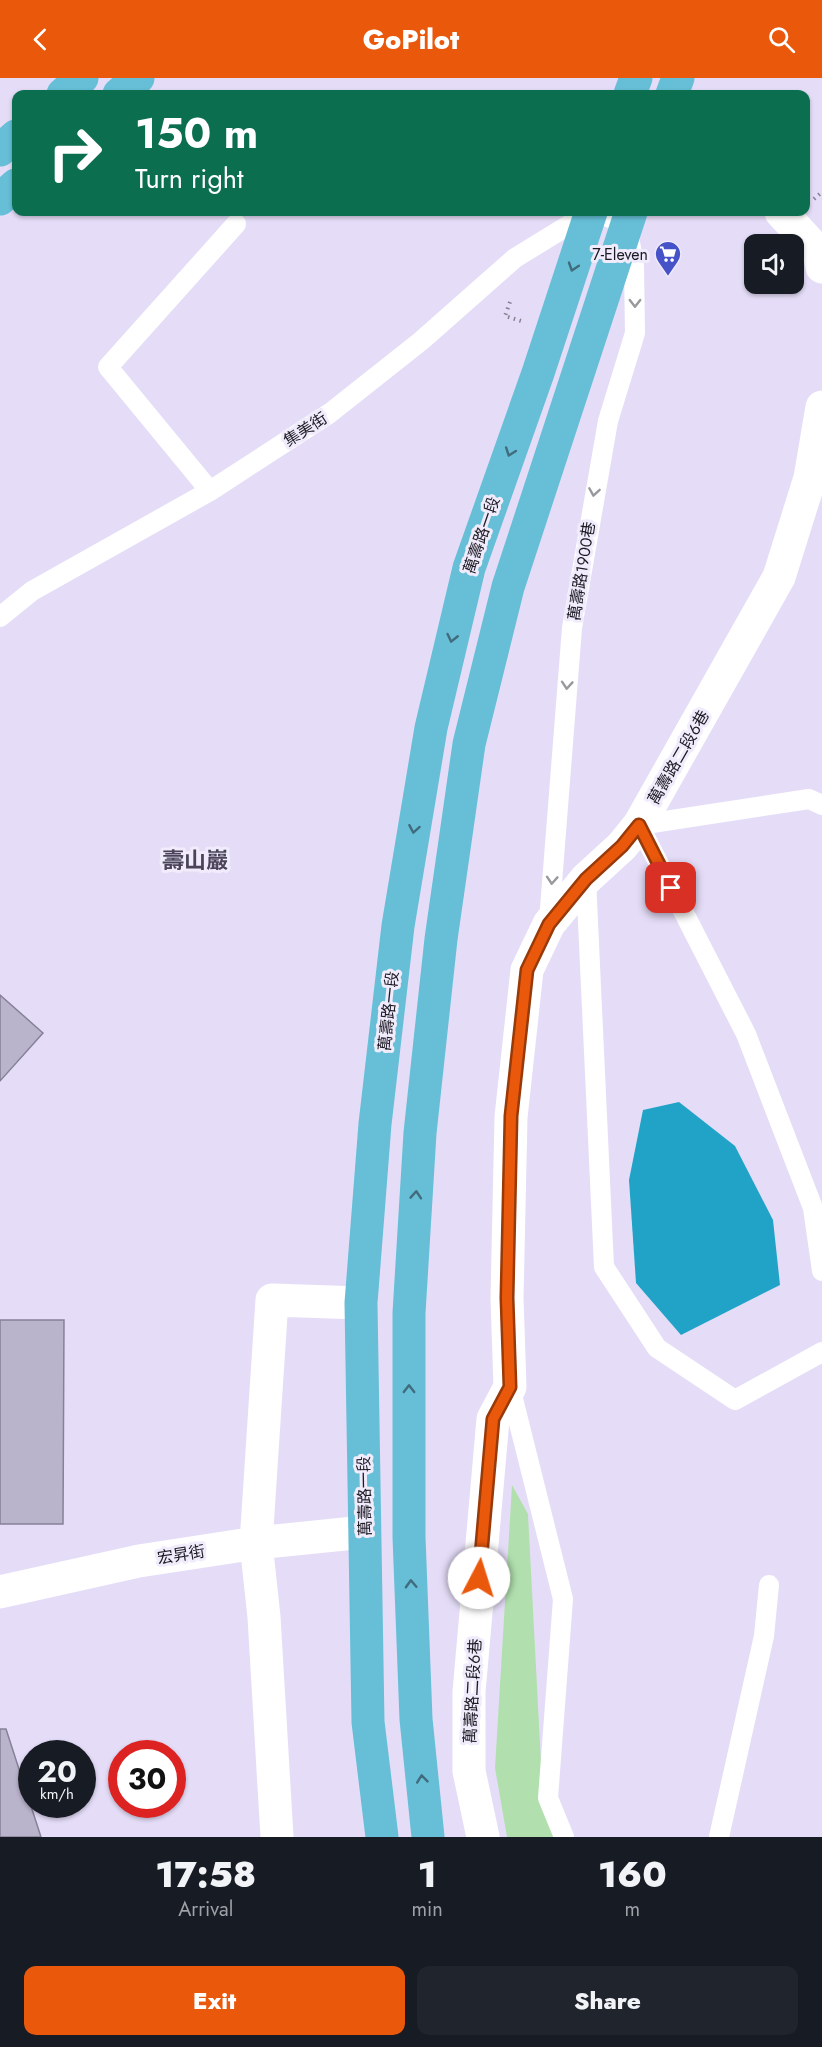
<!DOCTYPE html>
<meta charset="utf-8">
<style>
body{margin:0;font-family:Jost,"Noto Sans TC",sans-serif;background:#20242c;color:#f1f3f6;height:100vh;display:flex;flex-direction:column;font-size:22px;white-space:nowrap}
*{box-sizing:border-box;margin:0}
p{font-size:20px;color:#9ea1a6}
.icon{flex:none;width:33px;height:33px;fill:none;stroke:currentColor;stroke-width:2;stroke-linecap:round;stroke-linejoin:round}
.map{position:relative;height:1759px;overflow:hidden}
.details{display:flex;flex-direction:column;background:#171b24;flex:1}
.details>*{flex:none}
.hud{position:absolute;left:12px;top:12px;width:798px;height:126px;border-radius:12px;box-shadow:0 2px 4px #0004;background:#0b6e4f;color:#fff;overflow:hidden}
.fabs{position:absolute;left:744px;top:156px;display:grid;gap:12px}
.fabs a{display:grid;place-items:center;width:60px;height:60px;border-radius:12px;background:#171b24;box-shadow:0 2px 4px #0004;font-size:30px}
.speed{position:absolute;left:18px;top:1662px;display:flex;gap:12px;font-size:30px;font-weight:700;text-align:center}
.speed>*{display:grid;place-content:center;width:78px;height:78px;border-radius:50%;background:#171b24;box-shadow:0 2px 4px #0004;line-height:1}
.speed small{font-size:15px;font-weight:400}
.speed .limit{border:9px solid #d22;background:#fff;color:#111}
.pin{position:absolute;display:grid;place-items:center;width:51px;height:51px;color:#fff;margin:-26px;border-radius:12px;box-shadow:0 3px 9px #0006}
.me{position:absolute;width:66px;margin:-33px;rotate:5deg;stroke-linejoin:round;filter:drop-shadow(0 0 4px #0008)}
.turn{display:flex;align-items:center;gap:21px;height:126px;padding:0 24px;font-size:27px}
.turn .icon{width:78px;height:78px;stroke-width:2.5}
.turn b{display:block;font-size:42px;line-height:51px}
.eta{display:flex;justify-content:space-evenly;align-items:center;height:102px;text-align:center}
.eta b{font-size:36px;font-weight:800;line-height:42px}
.primary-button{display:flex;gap:12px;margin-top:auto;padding:12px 24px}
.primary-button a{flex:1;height:69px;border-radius:12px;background:#ea580c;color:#fff;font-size:24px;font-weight:800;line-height:69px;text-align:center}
.primary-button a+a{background:#20242c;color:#f1f3f6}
header{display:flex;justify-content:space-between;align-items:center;height:78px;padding:0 24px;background:#ea580c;color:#fff;font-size:27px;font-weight:800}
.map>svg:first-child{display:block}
.green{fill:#b1e0ae}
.water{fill:#20a3c7}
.building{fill:#bab3cc;stroke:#868098;stroke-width:1.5}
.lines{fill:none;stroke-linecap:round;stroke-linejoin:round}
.path{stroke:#878295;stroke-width:4;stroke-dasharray:1.5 4.5;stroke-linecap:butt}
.lane{stroke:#fff;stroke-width:20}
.street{stroke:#fff;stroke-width:33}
.primary{stroke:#66bfd7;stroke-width:33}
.oneway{stroke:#416c7d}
.oneway2{stroke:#99989c}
.route-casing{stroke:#983908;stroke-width:15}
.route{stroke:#ea580c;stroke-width:10}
.labels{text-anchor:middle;stroke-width:6;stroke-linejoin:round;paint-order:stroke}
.poi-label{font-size:16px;fill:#1c1a23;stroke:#f1ecfc;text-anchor:end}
.street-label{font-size:16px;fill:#1c1a23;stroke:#f1ecfc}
.district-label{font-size:22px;font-weight:bold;fill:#4a4359;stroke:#f1ecfc}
</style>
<header><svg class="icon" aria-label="back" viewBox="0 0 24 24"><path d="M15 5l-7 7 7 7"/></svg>GoPilot<svg class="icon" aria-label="search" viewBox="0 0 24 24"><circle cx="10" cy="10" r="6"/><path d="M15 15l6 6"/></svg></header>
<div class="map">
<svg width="822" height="1759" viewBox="0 0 822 1759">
<rect width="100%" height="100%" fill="#e5ddf8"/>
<path class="green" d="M 512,1407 L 528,1436 L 543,1723 L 559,1759 L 507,1759 L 495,1690 Z"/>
<path class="water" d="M 679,1024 L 735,1068 L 773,1142 L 780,1207 L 681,1257 L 636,1205 L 629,1102 L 643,1032 Z"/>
<path class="building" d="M 0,917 L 43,955 L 0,1003 Z
M 0,1242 L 64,1242 L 63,1446 L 0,1446 Z
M 0,1651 L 6,1651 L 41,1759 L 0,1759 Z"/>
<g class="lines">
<path class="path" d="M 814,121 L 822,114
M 510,224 L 505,238 L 521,243"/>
<path class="lane" d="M 210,413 L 108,289 L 236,146
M 0,539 L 32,513 L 210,413 L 330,335 L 421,263 L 515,180 L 590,134
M 822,727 L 809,721 L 639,747 L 746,956 L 813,1130 L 822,1193
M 586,801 L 604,1189 L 657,1270 L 735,1322 L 822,1274
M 549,843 L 572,550 L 608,343 L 635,255 L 634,188 L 627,146 L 594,134
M 510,1309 L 563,1521 L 548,1720 L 564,1759
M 719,1759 L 764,1558 L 769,1507"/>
<path class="street" d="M 781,134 L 819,175 L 822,189
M 0,1514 L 139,1483 L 256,1465 L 364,1454
M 277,1759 L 264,1539 L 256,1465 L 272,1222 L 361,1225
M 483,1759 L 469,1693 L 469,1614 L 493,1341 L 510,1309 L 507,1220 L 511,1039 L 527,892 L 549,846 L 586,801 L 622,768 L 639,747 L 779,499 L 810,400 L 822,329"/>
<path class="primary" d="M 63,16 L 82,0
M 119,16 L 138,0
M 630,16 L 636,0
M 672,16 L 678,0
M 0,72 L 16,58
M 0,121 L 16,107
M 382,1759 L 368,1644 L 361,1225 L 375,1046 L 398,848 L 431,650 L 469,490 L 538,295 L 591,134
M 428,1759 L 416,1641 L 409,1459 L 409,1235 L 420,1055 L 441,861 L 469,666 L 508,509 L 631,134"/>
</g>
<defs><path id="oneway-chevron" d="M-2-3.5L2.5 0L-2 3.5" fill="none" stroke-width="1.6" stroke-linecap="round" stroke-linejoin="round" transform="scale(1.5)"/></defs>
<g class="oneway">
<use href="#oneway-chevron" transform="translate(573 189) rotate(108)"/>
<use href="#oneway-chevron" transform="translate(510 374) rotate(110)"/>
<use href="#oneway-chevron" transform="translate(452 560) rotate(103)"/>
<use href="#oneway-chevron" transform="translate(414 751) rotate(100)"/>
<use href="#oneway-chevron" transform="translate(416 1117) rotate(-86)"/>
<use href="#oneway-chevron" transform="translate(409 1311) rotate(-90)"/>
<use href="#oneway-chevron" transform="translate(411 1506) rotate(-92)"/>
<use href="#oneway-chevron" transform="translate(422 1701) rotate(-96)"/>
</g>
<g class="oneway2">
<use href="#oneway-chevron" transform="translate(635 225) rotate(90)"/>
<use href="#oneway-chevron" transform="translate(594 414) rotate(99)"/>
<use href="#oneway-chevron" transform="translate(567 607) rotate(94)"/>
<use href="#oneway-chevron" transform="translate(552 802) rotate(94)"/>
</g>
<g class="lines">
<g class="route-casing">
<path id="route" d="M 479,1500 L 493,1341 L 510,1309 L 507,1220 L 511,1038 L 527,892 L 549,846 L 586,801 L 622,768 L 639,747 L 671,810"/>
</g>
<use href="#route" class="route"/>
</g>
<defs>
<g id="supermarket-pin" transform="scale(1.35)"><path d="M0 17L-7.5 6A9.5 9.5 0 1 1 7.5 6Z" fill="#4652c7" stroke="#f1ecfc"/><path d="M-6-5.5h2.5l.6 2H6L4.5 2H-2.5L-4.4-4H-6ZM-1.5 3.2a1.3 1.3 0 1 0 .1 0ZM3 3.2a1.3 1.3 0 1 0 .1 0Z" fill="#fff"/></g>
</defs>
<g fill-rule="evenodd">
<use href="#supermarket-pin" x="668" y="176"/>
</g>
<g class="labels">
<g class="poi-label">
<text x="648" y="182">7-Eleven</text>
</g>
<g class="street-label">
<text transform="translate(305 351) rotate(-33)" y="6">集美街</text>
<text transform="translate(481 457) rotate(-71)" y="6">萬壽路一段</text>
<text transform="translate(581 493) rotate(-81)" y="6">萬壽路1900巷</text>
<text transform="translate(678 679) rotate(-60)" y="6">萬壽路二段6巷</text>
<text transform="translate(388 933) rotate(-84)" y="6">萬壽路一段</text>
<text transform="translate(364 1418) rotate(-91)" y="6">萬壽路一段</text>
<text transform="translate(181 1476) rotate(-9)" y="6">宏昇街</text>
<text transform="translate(472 1613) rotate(-87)" y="6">萬壽路二段6巷</text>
</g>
<g class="district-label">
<text x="195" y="790">壽山巖</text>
</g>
</g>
</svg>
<div class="fabs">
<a><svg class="icon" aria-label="sound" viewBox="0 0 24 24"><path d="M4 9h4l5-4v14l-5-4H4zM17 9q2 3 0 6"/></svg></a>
</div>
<div class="speed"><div>20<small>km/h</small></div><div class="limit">30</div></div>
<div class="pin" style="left:671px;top:810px;background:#d93025"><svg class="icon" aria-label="arrive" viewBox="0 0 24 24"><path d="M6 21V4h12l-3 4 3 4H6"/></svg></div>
<svg class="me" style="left:479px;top:1500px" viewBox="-20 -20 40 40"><circle r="19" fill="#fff"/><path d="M0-13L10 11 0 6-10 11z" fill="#ea580c"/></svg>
<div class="hud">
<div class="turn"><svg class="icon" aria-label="right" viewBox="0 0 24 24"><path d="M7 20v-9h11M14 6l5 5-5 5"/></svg><div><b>150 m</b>Turn right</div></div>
</div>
</div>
<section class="details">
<div class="eta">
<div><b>17:58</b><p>Arrival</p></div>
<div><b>1</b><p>min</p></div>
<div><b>160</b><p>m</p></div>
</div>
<div class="primary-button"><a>Exit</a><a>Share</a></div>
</section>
